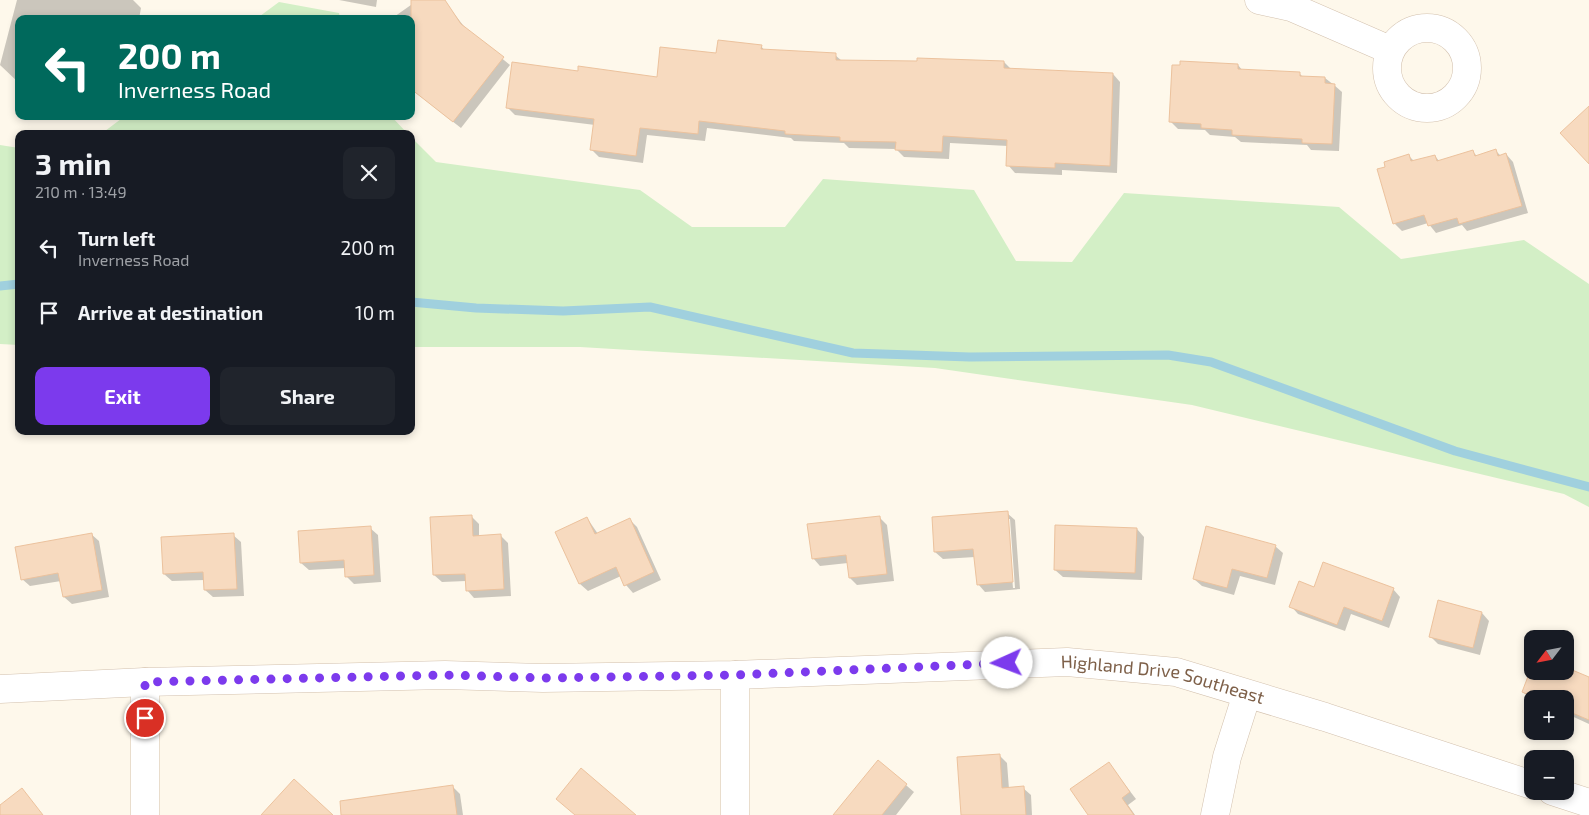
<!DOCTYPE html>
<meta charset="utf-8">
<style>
body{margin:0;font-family:"Exo 2",sans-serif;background:#20242c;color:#f1f3f6;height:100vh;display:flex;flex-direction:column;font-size:19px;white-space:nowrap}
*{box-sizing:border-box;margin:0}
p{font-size:16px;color:#9ea1a6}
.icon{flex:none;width:28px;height:28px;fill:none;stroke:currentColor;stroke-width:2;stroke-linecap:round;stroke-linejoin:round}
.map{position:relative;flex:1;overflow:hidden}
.side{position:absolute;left:15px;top:130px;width:400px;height:305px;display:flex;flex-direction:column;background:#171b24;border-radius:10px;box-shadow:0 2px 8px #0003}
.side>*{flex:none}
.hud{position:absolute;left:15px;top:15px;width:400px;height:105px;border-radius:10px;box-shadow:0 2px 8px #0003;background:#00695c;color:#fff;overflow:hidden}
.needle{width:32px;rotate:238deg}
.fabs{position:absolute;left:1524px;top:630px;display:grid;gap:10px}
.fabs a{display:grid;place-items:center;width:50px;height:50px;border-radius:10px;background:#171b24;box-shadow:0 2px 8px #0003;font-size:25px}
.pin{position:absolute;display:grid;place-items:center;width:42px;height:42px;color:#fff;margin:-21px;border:2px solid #fff;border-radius:50%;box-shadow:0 1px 5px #0007}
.me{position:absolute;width:55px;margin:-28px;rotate:268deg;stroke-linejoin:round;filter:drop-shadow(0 0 4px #0008)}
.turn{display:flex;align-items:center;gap:18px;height:105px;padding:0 20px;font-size:22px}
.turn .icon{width:65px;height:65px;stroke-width:2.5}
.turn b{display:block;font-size:35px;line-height:42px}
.round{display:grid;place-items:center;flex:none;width:52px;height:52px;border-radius:10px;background:#20242c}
.summary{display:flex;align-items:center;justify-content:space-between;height:85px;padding:0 20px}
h1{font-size:30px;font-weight:700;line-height:38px}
.primary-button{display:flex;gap:10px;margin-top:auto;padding:10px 20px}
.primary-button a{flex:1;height:58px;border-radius:10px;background:#7c3aed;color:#fff;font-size:20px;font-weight:700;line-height:58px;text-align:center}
.primary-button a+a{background:#20242c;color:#f1f3f6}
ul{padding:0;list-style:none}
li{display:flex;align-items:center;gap:15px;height:65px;padding:0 20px}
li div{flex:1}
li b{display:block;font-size:19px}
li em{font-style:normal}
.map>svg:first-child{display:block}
.green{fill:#d3efc6}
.shadow{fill:#0003;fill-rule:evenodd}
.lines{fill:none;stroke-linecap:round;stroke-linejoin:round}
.stream{stroke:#a0d0de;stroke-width:9}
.building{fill:#f7dabf;stroke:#ecc29d}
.street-casing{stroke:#d3c1ae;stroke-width:29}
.street{stroke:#fff;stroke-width:28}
.route{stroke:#7c3aed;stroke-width:9;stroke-dasharray:0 16.2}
.labels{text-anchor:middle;stroke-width:4.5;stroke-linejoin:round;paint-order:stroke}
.street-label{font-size:18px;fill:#7e6049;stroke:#fffbf3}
</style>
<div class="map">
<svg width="1589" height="815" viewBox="0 0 1589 815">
<rect width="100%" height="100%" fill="#fef8eb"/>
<path class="green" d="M 279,2 L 339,13 L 340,19 L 256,19 Z
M 125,116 L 391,116 L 408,134 L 101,134 Z
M 411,137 L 436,162 L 640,190 L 692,227 L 785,227 L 823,179 L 974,190 L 1016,261 L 1072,262 L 1124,193 L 1339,207 L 1401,259 L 1524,240 L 1589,284 L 1589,507 L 1564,494 L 1192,405 L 935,368 L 580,347 L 411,347 Z
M 0,145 L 19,148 L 19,345 L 0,344 Z"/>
<path class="shadow" d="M 17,0 L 133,0 L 141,8 L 139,19 L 19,19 L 19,83 L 0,65 Z
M 339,0 L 377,0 L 376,7 Z
M 418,0 L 445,2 L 466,29 L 510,65 L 461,128 L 411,89 L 411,19 L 391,19 Z
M 761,46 L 765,51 L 835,55 L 842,61 L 1004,62 L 1011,69 L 1113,74 L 1120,82 L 1117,173 L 1062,170 L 1062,175 L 1015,173 L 1008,165 L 1008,146 L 950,143 L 949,159 L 904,157 L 896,149 L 849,148 L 844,143 L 794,141 L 791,138 L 707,128 L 705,141 L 647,135 L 643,163 L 599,157 L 592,150 L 595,125 L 515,115 L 507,107 L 579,72 L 658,78 L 717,54 Z
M 1238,65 L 1243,71 L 1300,74 L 1303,77 L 1325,78 L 1334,85 L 1342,92 L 1339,151 L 1311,150 L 1307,145 L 1241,142 L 1235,137 L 1210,135 L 1205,130 L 1178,129 L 1170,121 Z
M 1495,150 L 1501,156 L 1506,154 L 1513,162 L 1528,213 L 1467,231 L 1462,225 L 1436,233 L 1428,223 L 1402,231 L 1395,224 L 1379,170 L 1409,156 L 1415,162 L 1435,156 L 1440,162 L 1473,152 L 1477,156 Z
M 1007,513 L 1015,520 L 1020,589 L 985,592 L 978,584 L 975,557 L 943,559 L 935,552 L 933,518 ZM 1007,519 L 1010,519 L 1015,588 L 1013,588 Z
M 471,516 L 479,524 L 479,537 L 501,536 L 508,543 L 511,596 L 474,598 L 467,590 L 466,581 L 442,582 L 434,575 Z
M 879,517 L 887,525 L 894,581 L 857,585 L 850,578 L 848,563 L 820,566 L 813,558 Z
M 587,518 L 598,534 L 629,519 L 637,527 L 661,580 L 633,593 L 626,585 L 621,576 L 588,591 L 580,584 L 557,532 Z
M 370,528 L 378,535 L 381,582 L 354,584 L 346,576 L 346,568 L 309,570 L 301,563 Z
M 1137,529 L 1144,537 L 1142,580 L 1063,577 L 1055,570 Z
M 91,534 L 99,541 L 109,597 L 72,604 L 64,597 L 61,581 L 30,586 L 22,579 Z
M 233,535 L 241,542 L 244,596 L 213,597 L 205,590 L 205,580 L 172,581 L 164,574 Z
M 1275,546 L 1283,553 L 1275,585 L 1240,576 L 1234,595 L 1202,586 L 1194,579 Z
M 1315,588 L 1393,589 L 1400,597 L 1389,628 L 1351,614 L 1345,631 L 1298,614 L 1291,606 Z
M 1482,613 L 1489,621 L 1480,655 L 1438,644 L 1430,636 Z
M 1532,669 L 1532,671 L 1565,671 L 1565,669 L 1589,679 L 1589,724 L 1565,713 L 1565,699 L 1531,699 L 1523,692 Z
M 999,755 L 1007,763 L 1009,789 L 1023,788 L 1031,795 L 1032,815 L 963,815 Z
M 878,761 L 914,792 L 896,815 L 835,815 Z
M 1109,764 L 1136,799 L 1128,805 L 1135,815 L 1091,815 Z
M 453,787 L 460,794 L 463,815 L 378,815 Z"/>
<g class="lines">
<path class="stream" d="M 0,286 L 19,284
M 411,302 L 476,308 L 563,311 L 650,307 L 853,353 L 970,357 L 1168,355 L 1211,362 L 1455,451 L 1589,487"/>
</g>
<path class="building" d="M 411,0 L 445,0 L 461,24 L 504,57 L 453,122 L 411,89 Z
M 718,40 L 762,45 L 761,49 L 836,53 L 836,60 L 917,61 L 917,58 L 1004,61 L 1004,68 L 1113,73 L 1110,166 L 1055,163 L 1055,168 L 1006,166 L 1007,140 L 943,136 L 942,152 L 895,150 L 896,142 L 840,141 L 840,137 L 785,134 L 785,131 L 699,121 L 698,134 L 640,128 L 636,156 L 590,150 L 594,119 L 506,108 L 512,62 L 578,71 L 578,66 L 657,77 L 660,47 L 716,53 Z
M 1180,61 L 1238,64 L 1238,69 L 1300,72 L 1300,76 L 1325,77 L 1325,83 L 1335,84 L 1332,144 L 1302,143 L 1302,139 L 1232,135 L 1232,130 L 1201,128 L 1201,124 L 1169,122 L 1172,65 L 1180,65 Z
M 1589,106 L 1589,164 L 1560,133 Z
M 1496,149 L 1498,156 L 1506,153 L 1522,206 L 1459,224 L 1457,218 L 1428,226 L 1424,215 L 1393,224 L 1377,169 L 1385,167 L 1384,162 L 1409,154 L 1411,161 L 1435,155 L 1437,161 L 1473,150 L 1475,156 Z
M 1008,511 L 1013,582 L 977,585 L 973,549 L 934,552 L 932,517 Z
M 472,515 L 473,536 L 501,534 L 504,589 L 466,591 L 465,574 L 433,575 L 430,517 Z
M 880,516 L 887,574 L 849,578 L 846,555 L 812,559 L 807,524 Z
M 587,517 L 595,534 L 630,518 L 654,572 L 624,586 L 616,567 L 579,584 L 555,532 Z
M 1055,525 L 1137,528 L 1135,573 L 1054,570 Z
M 371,526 L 374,575 L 345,577 L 344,560 L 300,563 L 298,531 Z
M 1206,526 L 1276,545 L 1267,578 L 1232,569 L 1227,588 L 1193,579 Z
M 92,533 L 102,590 L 63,597 L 58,573 L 21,580 L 15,547 Z
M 234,533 L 237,589 L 204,590 L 203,572 L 163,574 L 161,537 Z
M 1323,562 L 1394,588 L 1382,621 L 1344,607 L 1337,625 L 1289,607 L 1299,581 L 1314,587 Z
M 1438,600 L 1482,612 L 1473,648 L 1429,637 Z
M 1532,666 L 1532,671 L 1565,671 L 1565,667 L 1589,677 L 1589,720 L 1565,710 L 1565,699 L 1538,699 L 1522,692 Z
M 1000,754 L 1002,788 L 1024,786 L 1026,815 L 961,815 L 957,757 Z
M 878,760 L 907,784 L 882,815 L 833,815 Z
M 1109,762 L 1130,792 L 1122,798 L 1134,815 L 1088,815 L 1070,789 Z
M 581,768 L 636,815 L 575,815 L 556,799 Z
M 294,779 L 333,815 L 261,815 Z
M 453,785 L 457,815 L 341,815 L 340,801 Z
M 22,788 L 43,815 L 0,815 L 0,805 Z"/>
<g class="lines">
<g class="street-casing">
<g id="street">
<path d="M 1259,0 L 1291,7 L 1390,50"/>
<circle cx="1427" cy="68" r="40"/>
<path id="s1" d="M 0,689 L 145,682 L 445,675 L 543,678 L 735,675 L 1067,662 L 1176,672 L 1325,717 L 1532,785"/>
<path d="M 1552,791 L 1589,803"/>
<path d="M 145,815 L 145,682"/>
<path d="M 735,815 L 735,675"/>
<path d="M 1215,815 L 1227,757 L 1247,694"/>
</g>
</g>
<use href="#street" class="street"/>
</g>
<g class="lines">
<path class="route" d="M 145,718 L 145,682 L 445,675 L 543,678 L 735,675 L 1007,663"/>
</g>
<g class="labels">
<g class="street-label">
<text dy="6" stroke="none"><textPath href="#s1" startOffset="1165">Highland Drive Southeast</textPath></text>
</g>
</g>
</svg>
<div class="fabs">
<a><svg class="needle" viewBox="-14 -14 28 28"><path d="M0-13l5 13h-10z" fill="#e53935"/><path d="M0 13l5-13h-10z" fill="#9ea1a6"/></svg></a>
<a>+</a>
<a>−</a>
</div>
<div class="pin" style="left:145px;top:718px;background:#d93025"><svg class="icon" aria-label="arrive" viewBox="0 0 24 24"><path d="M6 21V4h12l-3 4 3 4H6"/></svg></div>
<svg class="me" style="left:1007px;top:663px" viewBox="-20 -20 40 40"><circle r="19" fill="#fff"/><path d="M0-13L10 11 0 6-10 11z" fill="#7c3aed"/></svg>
<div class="hud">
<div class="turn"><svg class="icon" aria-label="left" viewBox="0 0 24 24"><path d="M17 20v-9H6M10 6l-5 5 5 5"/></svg><div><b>200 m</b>Inverness Road</div></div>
</div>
<section class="side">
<div class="summary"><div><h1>3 min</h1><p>210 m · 13:49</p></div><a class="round"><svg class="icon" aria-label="close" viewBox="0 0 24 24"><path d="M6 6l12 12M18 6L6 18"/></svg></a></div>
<ul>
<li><svg class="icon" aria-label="left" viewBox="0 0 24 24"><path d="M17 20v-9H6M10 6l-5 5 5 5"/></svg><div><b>Turn left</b><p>Inverness Road</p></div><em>200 m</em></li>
<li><svg class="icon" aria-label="arrive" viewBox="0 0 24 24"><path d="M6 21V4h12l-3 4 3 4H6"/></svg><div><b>Arrive at destination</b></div><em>10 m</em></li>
</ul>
<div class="primary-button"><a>Exit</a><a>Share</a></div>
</section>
</div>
